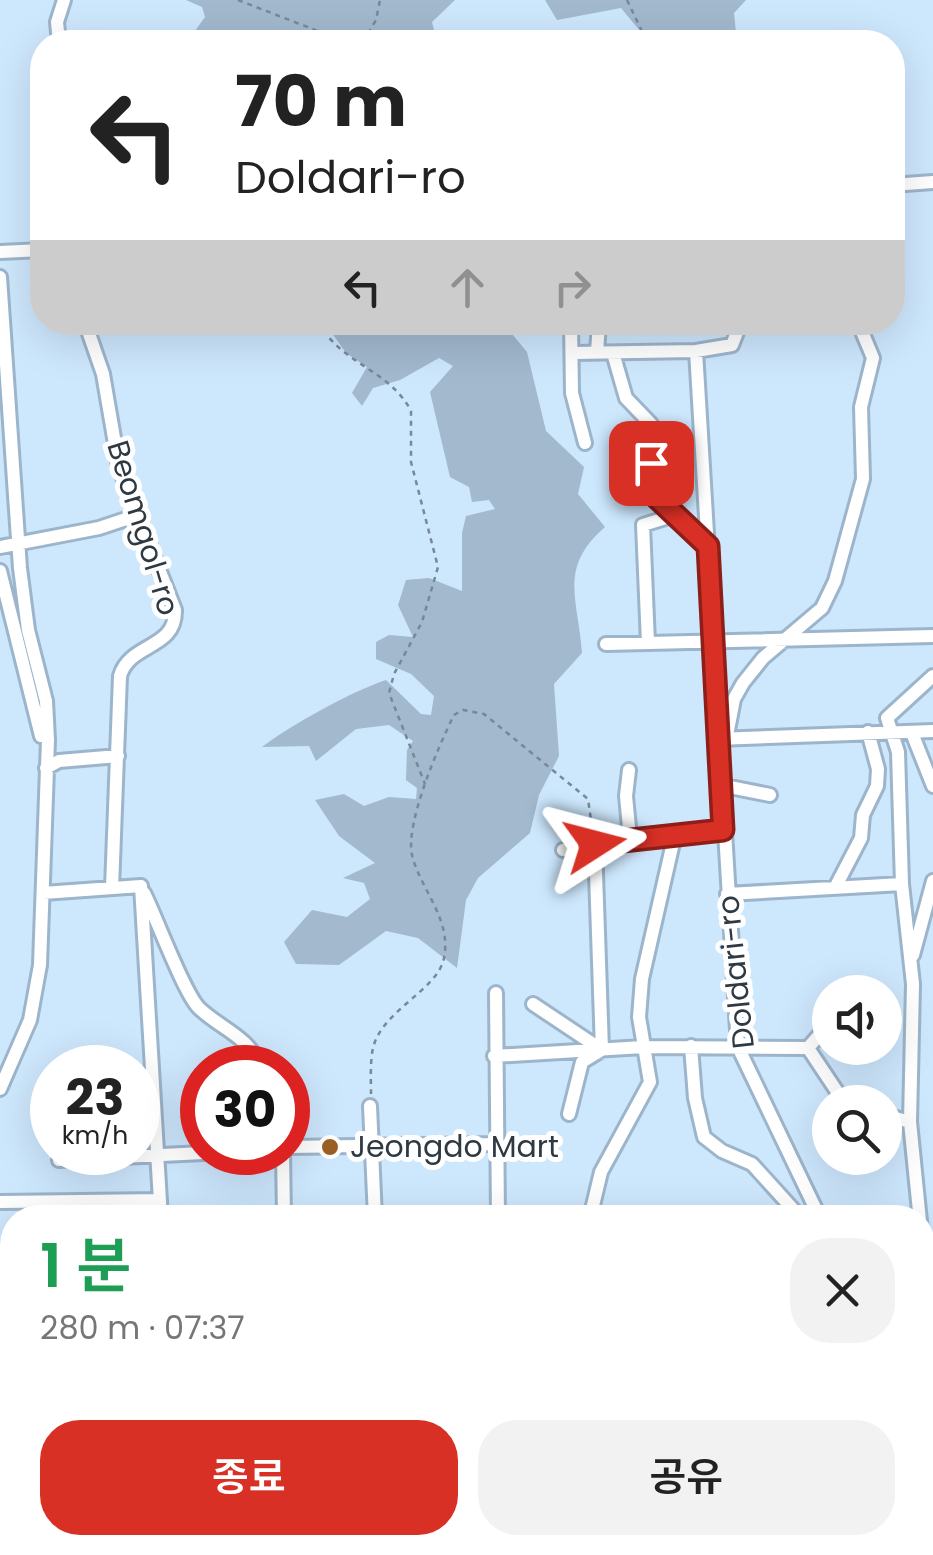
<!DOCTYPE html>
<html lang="ko">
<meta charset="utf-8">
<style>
body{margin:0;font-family:Poppins,"Noto Sans KR",sans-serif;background:#f2f2f2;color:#222;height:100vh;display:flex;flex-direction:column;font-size:38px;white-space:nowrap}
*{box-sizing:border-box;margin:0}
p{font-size:32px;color:#767676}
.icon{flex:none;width:55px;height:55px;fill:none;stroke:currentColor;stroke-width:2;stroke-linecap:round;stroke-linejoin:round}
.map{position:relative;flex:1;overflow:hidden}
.details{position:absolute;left:0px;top:1205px;width:935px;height:350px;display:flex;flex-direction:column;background:#fff;border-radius:40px 40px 0 0;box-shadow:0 10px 40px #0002}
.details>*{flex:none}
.guide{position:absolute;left:30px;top:30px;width:875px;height:305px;border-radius:40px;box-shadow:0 10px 40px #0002;background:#fff;color:#222;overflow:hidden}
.buttons{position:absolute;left:812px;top:975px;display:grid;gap:20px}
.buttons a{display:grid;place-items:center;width:90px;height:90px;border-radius:50%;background:#fff;box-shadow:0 10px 40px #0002;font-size:50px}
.speed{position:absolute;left:30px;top:1045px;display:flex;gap:20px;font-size:50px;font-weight:700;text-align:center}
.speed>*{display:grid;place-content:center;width:130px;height:130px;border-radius:50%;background:#fff;box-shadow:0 10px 40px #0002;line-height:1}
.speed small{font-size:25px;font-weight:400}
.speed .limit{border:15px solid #d22;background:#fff;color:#111}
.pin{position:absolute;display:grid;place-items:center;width:85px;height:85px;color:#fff;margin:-42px;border-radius:20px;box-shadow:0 5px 15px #0006}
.me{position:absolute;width:110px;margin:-55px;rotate:81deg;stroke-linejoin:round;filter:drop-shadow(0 0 8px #0008)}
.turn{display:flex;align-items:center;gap:35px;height:210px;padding:0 40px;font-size:45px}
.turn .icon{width:130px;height:130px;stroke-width:2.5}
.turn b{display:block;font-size:70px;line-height:85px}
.lanes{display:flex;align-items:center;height:95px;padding:0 40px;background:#0003;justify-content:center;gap:50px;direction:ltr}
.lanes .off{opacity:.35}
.round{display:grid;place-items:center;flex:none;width:105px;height:105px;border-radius:40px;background:#f2f2f2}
.overview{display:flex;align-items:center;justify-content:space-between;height:170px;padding:0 40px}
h1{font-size:60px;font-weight:600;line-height:75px;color:#1e9e55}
.cta{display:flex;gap:20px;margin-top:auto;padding:20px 40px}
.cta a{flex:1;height:115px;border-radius:40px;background:#d93025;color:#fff;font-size:40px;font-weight:600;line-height:115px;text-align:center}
.cta a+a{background:#f2f2f2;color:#222}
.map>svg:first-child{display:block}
.green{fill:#a2b9ce}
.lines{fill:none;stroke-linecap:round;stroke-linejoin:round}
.street-casing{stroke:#9db5cb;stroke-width:18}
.primary-casing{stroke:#9db5cb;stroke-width:25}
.path{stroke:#778998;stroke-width:2.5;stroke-dasharray:5 5;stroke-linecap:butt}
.street{stroke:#fff;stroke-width:12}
.primary{stroke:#fff;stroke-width:20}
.route-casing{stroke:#8d1f18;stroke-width:25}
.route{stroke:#d93025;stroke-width:18}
.poi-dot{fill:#9c5f23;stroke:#fff;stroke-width:4}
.labels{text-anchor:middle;stroke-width:10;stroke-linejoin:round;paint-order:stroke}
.street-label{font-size:30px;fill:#2f3942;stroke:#fff}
.poi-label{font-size:30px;fill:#2f3942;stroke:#fff;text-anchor:start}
</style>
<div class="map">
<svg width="933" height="1555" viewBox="0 0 933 1555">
<rect width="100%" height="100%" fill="#cde7fd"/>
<path class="green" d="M 186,0 L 455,0 L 432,22 L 437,42 L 187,42 L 205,17 L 202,7 Z
M 545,0 L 746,0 L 734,13 L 737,42 L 649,42 L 621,8 L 557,20 Z
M 325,323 L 503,323 L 527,352 L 546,431 L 584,467 L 578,494 L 605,527 C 558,568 578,598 582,653 L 554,684 L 559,756 L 539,795 L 530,833 L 478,878 L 466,900 L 457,968 L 418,938 L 386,931 L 339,965 L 296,964 L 284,942 L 312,910 L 347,917 L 370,899 L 364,883 L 343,878 L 375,863 L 339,836 L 315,800 L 344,794 L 364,806 L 389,797 L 416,799 L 417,788 L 406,780 L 407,750 L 413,741 L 389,725 L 356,729 L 316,761 L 309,746 L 262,747 C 291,725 352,691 386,680 L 421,714 L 431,715 L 434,696 L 411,674 L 376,659 L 376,642 L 389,635 L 413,637 L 398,605 L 406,580 L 429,578 L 462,591 L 462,533 L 466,516 L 495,509 L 489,500 L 472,502 L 469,487 L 450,477 L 430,392 L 453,366 L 439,358 L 400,380 L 373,388 L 362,406 L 352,393 L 367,367 L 346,353 Z"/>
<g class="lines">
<g class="street-casing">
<path id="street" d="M 59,42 L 57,22 L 64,0
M 892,185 L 933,182
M 0,252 L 42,250
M 0,277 L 20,568 L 28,630 L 46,701 L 48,740 L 40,965 L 30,1020 L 0,1089
M 85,322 L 103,374 L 119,467 L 175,610 C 176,650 130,642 120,676 L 112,888
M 571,322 L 572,393 L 585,443
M 696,351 L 738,1047 L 820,1218
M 573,353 L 696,351 L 732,345 L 741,322
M 597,353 L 599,322
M 613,353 L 626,398 L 651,424 L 654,453 L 645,482 L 672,516 L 708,546
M 0,547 L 99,528 L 138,515
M 0,571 L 41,736
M 648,643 L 643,525 L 672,516
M 606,644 L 933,636
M 912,733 L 933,786
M 716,734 L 728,730 L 734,699 L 743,683 L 763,658 L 822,608 L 835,581 L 863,479 L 861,407 L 873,358 L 858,322
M 716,739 L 933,731
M 46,768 L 59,761 L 118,756
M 629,770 L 626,796 L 630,838
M 720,785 L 770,795
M 595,844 L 602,1050
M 563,850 L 723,830
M 141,886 L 161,1218
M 836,886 L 861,838 L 863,815 L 877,786 L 878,769 L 868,732
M 43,893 L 141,886
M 144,893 C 156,917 184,993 199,1008 C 222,1030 248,1035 261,1068
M 727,894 L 902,884
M 913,955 L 933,881
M 496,993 L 498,1218
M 533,1004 L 602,1050
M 691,1046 L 695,1098 L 704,1137 L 722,1151 L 752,1164 L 801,1218
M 808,1048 L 821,1033
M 494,1056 L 643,1047 L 808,1048 L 844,1102
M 370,1106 L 375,1218
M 569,1114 L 582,1062 L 600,1051
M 885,1115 L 910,1122
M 288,1147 L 495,1144
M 283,1152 L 284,1218
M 59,1160 L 224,1152
M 0,1202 L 160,1200
M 590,1218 L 601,1172 L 650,1082 L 639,1017 L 642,979 L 675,834
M 922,1241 L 910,1122 L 913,984 L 902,884 L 898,752 L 887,718 L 933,676
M 0,1290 L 12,1290
M 922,1312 L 927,1337
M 0,1370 L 12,1370
M 922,1426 L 933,1426
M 0,1463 L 12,1463
M 19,1542 L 20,1555
M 181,1542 L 181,1555"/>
</g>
<g class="primary-casing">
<path id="primary" d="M 253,1555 L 611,1542
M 793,1555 L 933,1545"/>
</g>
<path class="path" d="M 238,0 L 346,42
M 627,0 L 647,42
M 363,42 L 376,20 L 380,0
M 318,322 C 341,364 390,370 411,411 L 411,462 L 438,567 L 422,622 L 394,674 L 389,693 L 425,784
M 371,1094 C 371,1080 370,1062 373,1048 C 382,1010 438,990 444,958 C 452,919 420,889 412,855 C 405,823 439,745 454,715 L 463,710 L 484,714 L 588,799 L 593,834"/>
<use href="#street" class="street"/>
<use href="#primary" class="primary"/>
</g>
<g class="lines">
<g class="route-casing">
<path id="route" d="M 595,844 L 723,830 L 708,546 L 651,492 L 644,474 L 651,463"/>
</g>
<use href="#route" class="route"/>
</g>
<circle class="poi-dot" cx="330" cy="1147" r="10"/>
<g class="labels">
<g class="street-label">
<text transform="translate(143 528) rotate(73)" y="10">Beomgol-ro</text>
<text transform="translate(736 972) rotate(-96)" y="10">Doldari-ro</text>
</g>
<g class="poi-label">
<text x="350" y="1157">Jeongdo Mart</text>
</g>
</g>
</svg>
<div class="buttons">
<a><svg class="icon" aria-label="sound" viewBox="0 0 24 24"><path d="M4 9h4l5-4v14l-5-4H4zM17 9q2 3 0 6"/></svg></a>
<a><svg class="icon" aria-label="search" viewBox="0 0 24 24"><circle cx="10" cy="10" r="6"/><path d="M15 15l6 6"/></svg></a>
</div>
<div class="speed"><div>23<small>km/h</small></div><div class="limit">30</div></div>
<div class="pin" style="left:651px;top:463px;background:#d93025"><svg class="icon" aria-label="arrive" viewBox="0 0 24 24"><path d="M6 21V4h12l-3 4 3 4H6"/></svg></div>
<svg class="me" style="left:595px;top:844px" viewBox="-20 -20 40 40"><path d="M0-17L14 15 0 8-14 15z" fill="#d93025" stroke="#fff" stroke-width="4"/></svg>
<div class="guide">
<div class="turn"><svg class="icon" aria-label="left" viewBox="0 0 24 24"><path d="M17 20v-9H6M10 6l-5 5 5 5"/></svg><div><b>70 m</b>Doldari-ro</div></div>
<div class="lanes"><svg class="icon" aria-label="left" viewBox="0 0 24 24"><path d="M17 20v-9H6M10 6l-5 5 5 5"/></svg><svg class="icon off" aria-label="ahead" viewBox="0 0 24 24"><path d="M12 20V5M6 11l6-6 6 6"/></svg><svg class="icon off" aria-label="right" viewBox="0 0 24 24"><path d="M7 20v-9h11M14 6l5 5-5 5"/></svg></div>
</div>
<section class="details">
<div class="overview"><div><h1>1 분</h1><p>280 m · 07:37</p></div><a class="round"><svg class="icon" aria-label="close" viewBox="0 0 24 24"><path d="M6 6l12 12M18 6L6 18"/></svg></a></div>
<div class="cta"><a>종료</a><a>공유</a></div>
</section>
</div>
